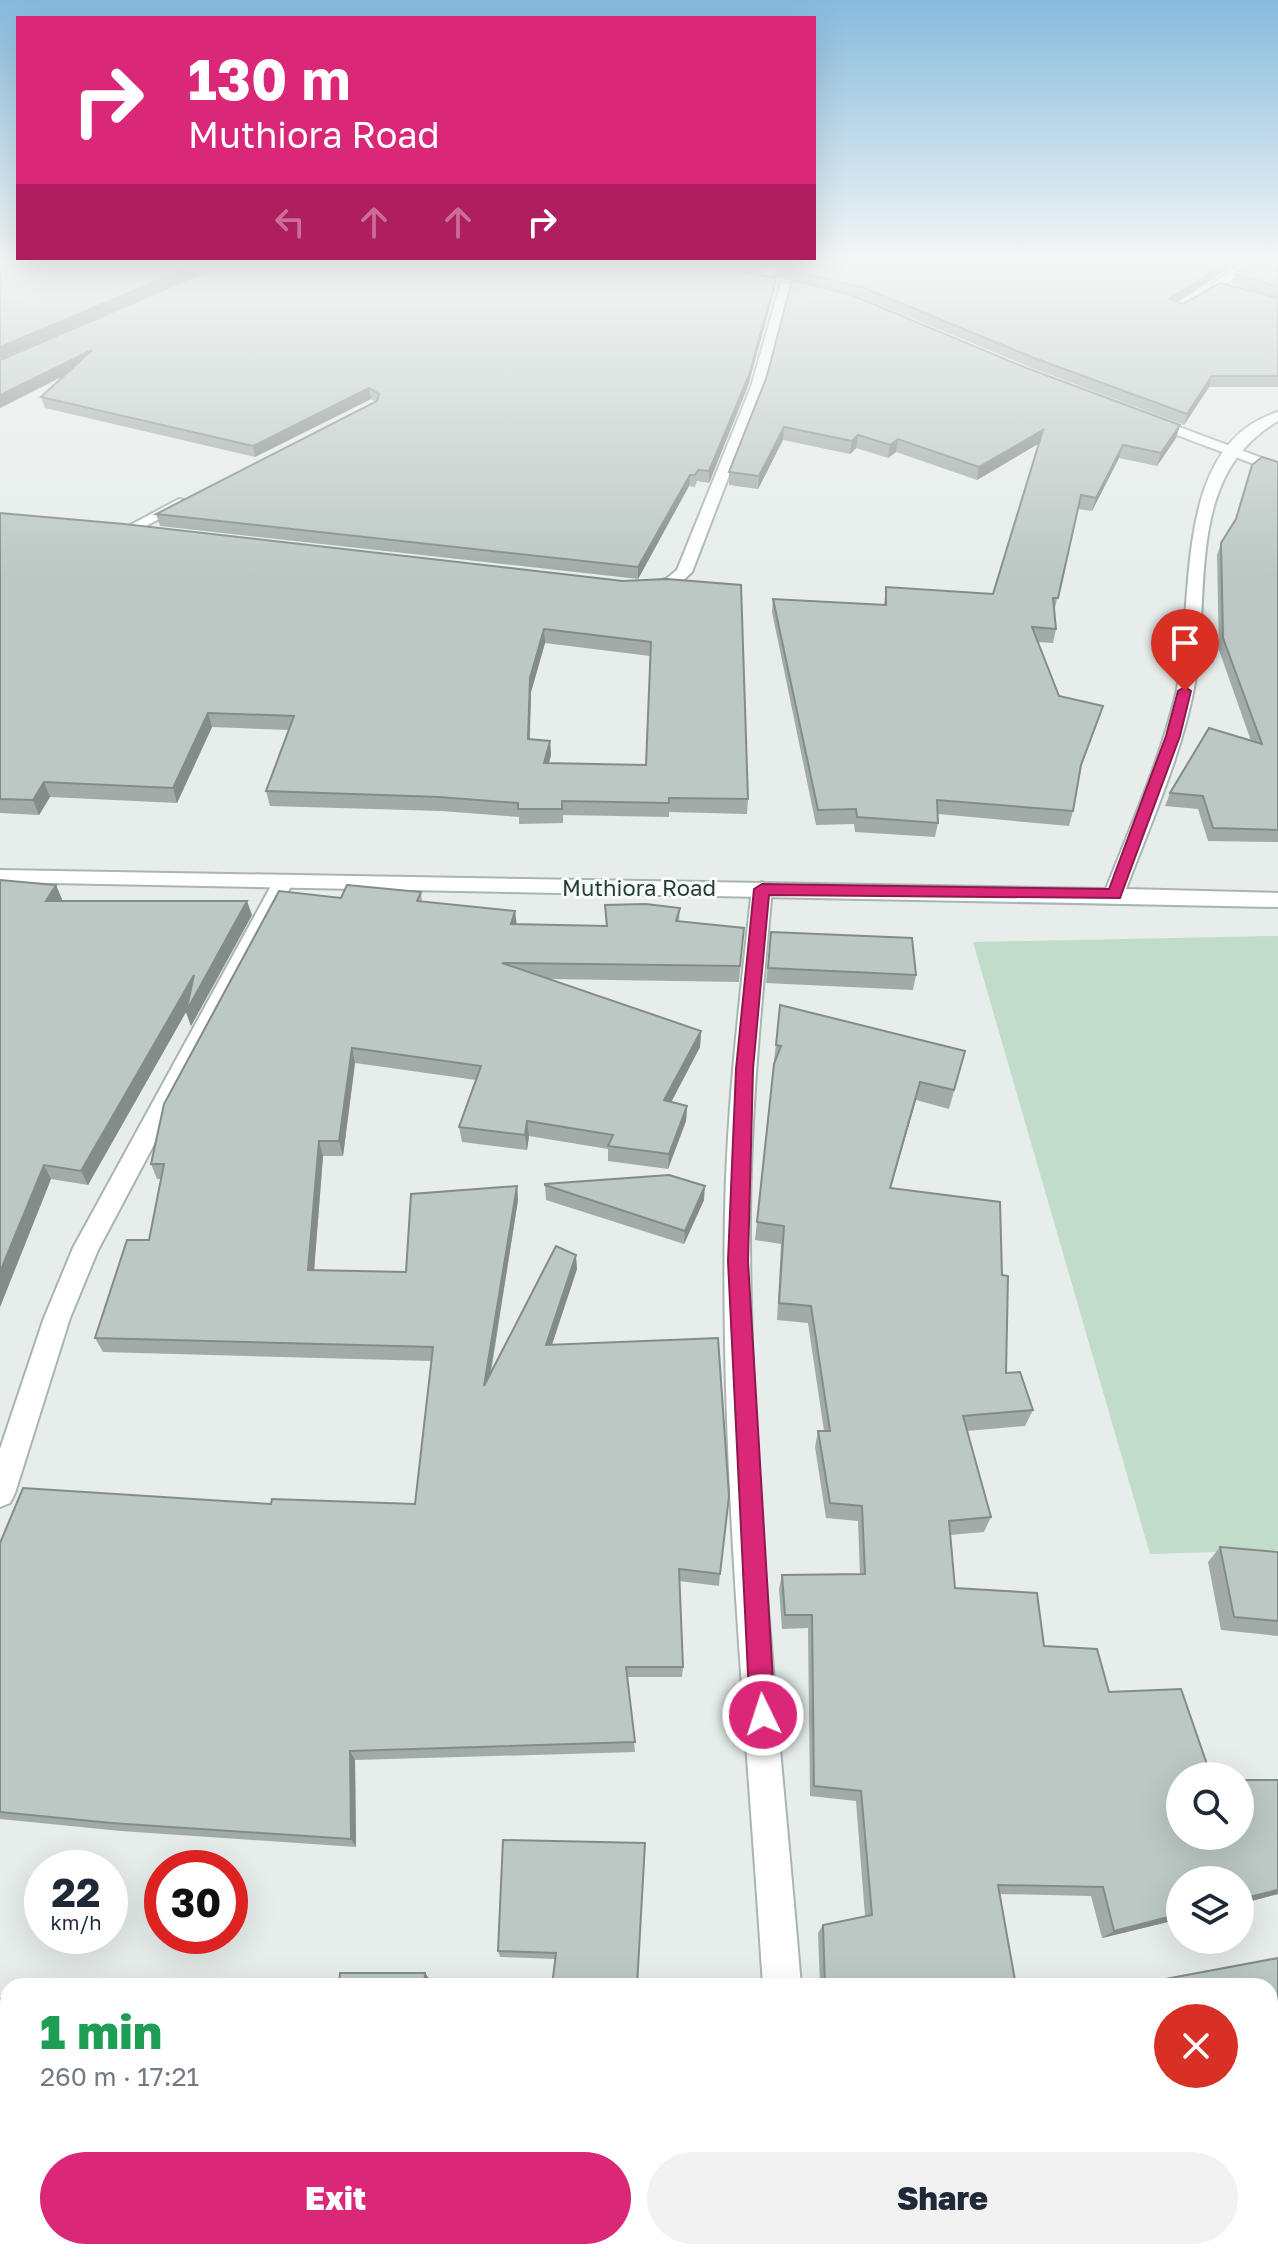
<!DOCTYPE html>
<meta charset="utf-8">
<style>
body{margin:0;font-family:"Golos Text",sans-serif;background:#f2f2f3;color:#1f2937;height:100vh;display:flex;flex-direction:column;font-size:30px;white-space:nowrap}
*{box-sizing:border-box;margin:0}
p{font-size:26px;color:#747a83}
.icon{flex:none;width:44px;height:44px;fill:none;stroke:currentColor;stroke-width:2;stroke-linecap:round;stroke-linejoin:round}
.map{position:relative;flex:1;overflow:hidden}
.panel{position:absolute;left:0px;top:1978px;width:1278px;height:282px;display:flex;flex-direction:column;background:#fff;border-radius:24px 24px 0 0;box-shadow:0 8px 32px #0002}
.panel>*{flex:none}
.guide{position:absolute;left:16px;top:16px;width:800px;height:244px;border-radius:0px;box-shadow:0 8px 32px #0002;background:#db2777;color:#fff;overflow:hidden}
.controls{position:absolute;left:1166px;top:1762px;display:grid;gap:16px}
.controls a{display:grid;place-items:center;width:88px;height:88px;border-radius:50%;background:#fff;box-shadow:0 8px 32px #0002;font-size:40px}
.speed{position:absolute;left:24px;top:1850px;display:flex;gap:16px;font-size:40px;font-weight:700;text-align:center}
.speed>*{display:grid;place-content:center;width:104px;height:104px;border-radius:50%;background:#fff;box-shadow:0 8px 32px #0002;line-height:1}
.speed small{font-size:20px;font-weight:400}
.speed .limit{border:12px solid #d22;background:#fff;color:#111}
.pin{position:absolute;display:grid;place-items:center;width:68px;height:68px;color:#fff;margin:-82px -34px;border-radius:50% 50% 50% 0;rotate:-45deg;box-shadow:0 0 8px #0007}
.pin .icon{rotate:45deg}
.me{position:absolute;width:88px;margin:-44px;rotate:356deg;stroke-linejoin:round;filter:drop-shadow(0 0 6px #0008)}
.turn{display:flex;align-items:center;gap:28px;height:168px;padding:0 40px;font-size:36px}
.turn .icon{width:104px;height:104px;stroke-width:2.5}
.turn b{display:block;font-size:56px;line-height:68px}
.lanes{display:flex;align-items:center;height:76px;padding:0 40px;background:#0003;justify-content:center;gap:40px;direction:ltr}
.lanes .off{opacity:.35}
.round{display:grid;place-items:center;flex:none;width:84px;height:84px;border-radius:42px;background:#f2f2f3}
.summary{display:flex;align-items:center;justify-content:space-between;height:136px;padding:0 40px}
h1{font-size:48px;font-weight:800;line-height:60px;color:#1e9e55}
.primary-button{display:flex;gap:16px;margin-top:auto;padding:16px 40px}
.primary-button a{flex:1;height:92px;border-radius:48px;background:#db2777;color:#fff;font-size:32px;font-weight:800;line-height:92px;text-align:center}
.primary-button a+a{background:#f2f2f3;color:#1f2937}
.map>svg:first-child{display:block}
.green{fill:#c1dcc9}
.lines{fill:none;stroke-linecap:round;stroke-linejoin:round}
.minor-casing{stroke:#a9b5b1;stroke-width:4}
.tertiary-casing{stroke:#a9b5b1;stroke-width:4}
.minor{fill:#fff;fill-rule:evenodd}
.tertiary{fill:#fff;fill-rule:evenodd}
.wall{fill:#a1aca8;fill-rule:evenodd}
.shaded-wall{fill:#838c88}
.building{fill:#bbc8c3;stroke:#838c88;stroke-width:2;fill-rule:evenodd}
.route{fill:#db2777;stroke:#8e194d;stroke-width:2}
.labels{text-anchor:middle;stroke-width:6;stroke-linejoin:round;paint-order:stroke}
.street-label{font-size:22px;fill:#263e39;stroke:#f6faf8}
</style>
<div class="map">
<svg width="1278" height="2259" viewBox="0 0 1278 2259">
<rect width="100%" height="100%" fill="#e6edea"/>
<path class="green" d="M 1278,936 L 1278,1550 L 1150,1554 L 973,942 Z"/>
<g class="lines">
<g class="minor-casing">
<path id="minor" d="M 785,262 L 799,262 L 758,281 L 748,279 Z
M 1244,262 L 1256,262 L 1220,288 L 1212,288 L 1212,284 Z
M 781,282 L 791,284 L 763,387 L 692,572 L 677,586 L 639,591 L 639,585 L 666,579 L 677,570 L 751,387 Z
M 1150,416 L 1278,464 L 1278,473 L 1145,423 L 1145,417 Z
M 179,499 L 191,502 L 133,533 L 121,530 Z
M 281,879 L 291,886 L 98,1250 L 70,1318 L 15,1493 L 10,1503 L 0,1507 L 0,1449 L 44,1318 L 73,1248 L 271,886 Z
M 762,882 L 772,889 C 762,997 751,1106 750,1214 C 749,1472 780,1730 801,1986 L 763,1986 C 747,1730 720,1471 725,1214 C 727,1105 740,997 752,889 Z
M 778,2252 L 820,2252 L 821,2259 L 779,2259 Z"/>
</g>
<g class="tertiary-casing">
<path id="tertiary" d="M 1278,412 L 1278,421 C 1181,477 1213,600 1193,693 C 1179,761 1150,825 1126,889 L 1278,893 L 1278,907 L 0,882 L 0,870 L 1106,889 C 1131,825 1160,761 1176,694 C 1196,608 1169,445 1278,412 Z"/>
</g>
<use href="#minor" class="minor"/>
<use href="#tertiary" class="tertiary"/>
</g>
<path class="wall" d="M 229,262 L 1239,262 L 1177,302 L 1183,304 L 1278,298 L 1232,284 L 1235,274 L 1278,262 L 1278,387 L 1209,387 L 1184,425 L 1032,368 L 861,297 L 852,295 L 1024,367 L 1180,425 L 1176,438 L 1157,466 L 1119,458 L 1092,511 L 1078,509 L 1054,612 L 1056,629 L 1053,643 L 1038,642 L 1059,696 L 1098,720 L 1080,770 L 1073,811 L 1069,826 L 938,814 L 938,823 L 935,837 L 855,832 L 854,824 L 816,825 L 772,612 L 773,599 L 884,605 L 886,587 L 993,594 L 1039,443 L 977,480 L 896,452 L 888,458 L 856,448 L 850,454 L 783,440 L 758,489 L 729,485 L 729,472 L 767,376 L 792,281 L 775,277 L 776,267 L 784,263 L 751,272 L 727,269 L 776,278 L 775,288 L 748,386 L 709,483 L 697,481 L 695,487 L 689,486 L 638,579 L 160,526 L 156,514 L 375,402 L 371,399 L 255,457 L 45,408 L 41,397 L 63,376 L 0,408 L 0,360 Z
M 1278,462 L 1278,842 L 1208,841 L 1198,809 L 1165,806 L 1170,793 L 1251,741 L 1219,650 L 1217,555 L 1221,543 Z
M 0,513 L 623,581 L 748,799 L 747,814 L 669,812 L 669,817 L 563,815 L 563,823 L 519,824 L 519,817 L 441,811 L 270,806 L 266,791 L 289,730 L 212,727 L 177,803 L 50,797 L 39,815 L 0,813 ZM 545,643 L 650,656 L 646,765 L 549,763 L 551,755 L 550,741 L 530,739 L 531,692 Z
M 0,880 L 62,899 L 61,901 L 252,915 L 191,1026 L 186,1012 L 88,1185 L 51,1179 L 0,1307 Z
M 421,892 L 422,902 L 517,924 L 606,926 L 605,905 L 680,908 L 679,921 L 744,928 L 739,982 L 549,979 L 701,1031 L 700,1047 L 671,1102 L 687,1106 L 686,1121 L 668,1169 L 608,1161 L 608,1149 L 529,1136 L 527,1150 L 462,1142 L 459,1127 L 476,1080 L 355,1063 L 343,1156 L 323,1156 L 314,1270 L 406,1272 L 517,1186 L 518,1200 L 491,1373 L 577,1269 L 552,1345 L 720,1574 L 719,1586 L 679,1581 L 683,1667 L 682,1677 L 628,1677 L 635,1752 L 355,1760 L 356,1847 L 121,1831 L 0,1819 L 0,1543 L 271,1504 L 415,1504 L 431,1361 L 103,1352 L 95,1338 L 149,1240 L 161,1179 L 157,1179 L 151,1164 L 341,898 Z
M 771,932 L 916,975 L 913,990 L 766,983 Z
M 780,1005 L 965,1051 L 949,1109 L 916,1100 L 891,1188 L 1002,1275 L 1006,1373 L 1033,1410 L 1025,1426 L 967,1431 L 991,1517 L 984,1532 L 950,1535 L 955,1588 L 1044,1646 L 1109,1692 L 1180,1836 L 1278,1780 L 1278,1894 L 1240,1904 L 1240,1880 L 1180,1919 L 1102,1938 L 1091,1896 L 1000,1894 L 1016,1986 L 820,1986 L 818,1933 L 823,1925 L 865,1916 L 856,1801 L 810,1796 L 808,1628 L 782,1629 L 779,1589 L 782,1575 L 860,1575 L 858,1521 L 826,1518 L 815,1447 L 818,1431 L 824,1431 L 808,1323 L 777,1320 L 781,1244 L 755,1240 Z
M 545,1184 L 704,1200 L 684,1244 L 546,1200 Z
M 1220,1547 L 1278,1552 L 1278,1636 L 1221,1630 L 1208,1562 Z
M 645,1843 L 556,1959 L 500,1957 L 498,1951 Z
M 1278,1958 L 1278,2259 L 1197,2259 L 1195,2252 L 1270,2252 L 1270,1986 L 1152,1985 L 1165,1979 Z
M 831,2252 L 1062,2252 L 1063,2259 L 831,2259 Z"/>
<path class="shaded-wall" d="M 202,262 L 228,262 L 0,359 L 0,347 Z
M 752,262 L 788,262 L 751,272 Z
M 1227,262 L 1239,262 L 1166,309 L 1169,299 Z
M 776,278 L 775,288 L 748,386 L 709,483 L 709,471 Z
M 92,350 L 95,360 L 0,408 L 0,395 Z
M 1212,376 L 1209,387 L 1184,425 L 1187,414 Z
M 369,388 L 371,399 L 255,457 L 253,446 Z
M 1180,425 L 1176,438 L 1157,466 L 1161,453 Z
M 784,427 L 783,440 L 758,489 L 759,476 Z
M 1043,430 L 1040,443 L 977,480 L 979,467 Z
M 858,435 L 856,448 L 850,454 L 852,441 Z
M 898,439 L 896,452 L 888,458 L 890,445 Z
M 1123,445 L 1119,458 L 1092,511 L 1096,498 Z
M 690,475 L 689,486 L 638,579 L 638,567 Z
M 544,629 L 545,643 L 531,692 L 529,754 L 528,739 L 530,678 Z
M 208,713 L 212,727 L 177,803 L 173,788 Z
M 550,741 L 551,755 L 545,777 L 544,763 Z
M 44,782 L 50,797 L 39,815 L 33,800 Z
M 56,885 L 62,899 L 53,916 L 46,901 Z
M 247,901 L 252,915 L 191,1026 L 186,1012 L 88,1185 L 81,1171 L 194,975 Z
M 515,911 L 517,926 L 511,924 Z
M 701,1031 L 700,1047 L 664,1116 L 664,1100 Z
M 352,1048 L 355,1063 L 343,1156 L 339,1141 Z
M 920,1082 L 916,1100 L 885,1206 L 890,1188 Z
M 687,1106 L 686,1121 L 668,1169 L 669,1154 Z
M 527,1121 L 529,1136 L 527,1150 L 525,1135 Z
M 319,1141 L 323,1156 L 313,1284 L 308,1270 Z
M 44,1165 L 51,1179 L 0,1307 L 0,1272 Z
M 517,1186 L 518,1200 L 486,1399 L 484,1386 Z
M 705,1186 L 704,1200 L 684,1244 L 685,1231 Z
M 576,1255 L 577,1269 L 547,1359 L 546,1345 Z
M 350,1751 L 355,1760 L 356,1847 L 351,1839 Z
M 1278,1890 L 1278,1894 L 1240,1904 L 1240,1899 Z
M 1180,1914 L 1180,1919 L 1102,1938 L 1114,1931 Z
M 425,1973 L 431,1981 L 431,1986 L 424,1986 Z
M 392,2252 L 400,2252 L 399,2259 L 391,2259 Z"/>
<path class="building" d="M 0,262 L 202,262 L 0,347 Z
M 229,262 L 692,262 L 776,278 L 749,375 L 709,471 L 698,470 L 695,475 L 690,475 L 638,567 L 156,514 L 377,401 L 379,394 L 369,388 L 253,446 L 41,397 L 92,350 L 0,395 L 0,360 Z
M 786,262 L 1227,262 L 1169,299 L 1183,304 L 1220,283 L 1278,298 L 1278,376 L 1212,376 L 1187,414 L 1034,358 L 862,287 L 776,267 Z
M 1250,262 L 1278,262 L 1278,287 L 1235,274 Z
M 792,280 L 852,295 L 1024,367 L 1180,425 L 1161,453 L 1123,445 L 1096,498 L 1081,495 L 1058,598 L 1053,598 L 1056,629 L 1032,627 L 1059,696 L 1103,706 L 1081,765 L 1073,811 L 937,800 L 938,823 L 857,817 L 856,809 L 818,810 L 773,599 L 886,605 L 886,587 L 993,594 L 1043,430 L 979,467 L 898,439 L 890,445 L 858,435 L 852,441 L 784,427 L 759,476 L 729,472 L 767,376 Z
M 1262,457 L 1278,462 L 1278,830 L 1213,828 L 1203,796 L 1170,793 L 1209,728 L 1262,744 L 1223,638 L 1221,543 L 1236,519 L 1252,465 Z
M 0,513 L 124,524 L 623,581 L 667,579 L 741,585 L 748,799 L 669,798 L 669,803 L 562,801 L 562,809 L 518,809 L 518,803 L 439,797 L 266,791 L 294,716 L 208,713 L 173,788 L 44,782 L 33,800 L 0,799 ZM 544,629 L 651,642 L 646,765 L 544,763 L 550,741 L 528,739 L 530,678 Z
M 0,880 L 56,885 L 46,901 L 247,901 L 186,1012 L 194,975 L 81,1171 L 44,1165 L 0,1272 Z
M 347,885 L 421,892 L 417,901 L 515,911 L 511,924 L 607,926 L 605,905 L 646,904 L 680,908 L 676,921 L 744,928 L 740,966 L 502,963 L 701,1031 L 664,1100 L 687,1106 L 669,1154 L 608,1146 L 613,1135 L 527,1121 L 525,1135 L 459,1127 L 481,1066 L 352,1048 L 339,1141 L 319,1141 L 308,1270 L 406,1272 L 411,1194 L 517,1186 L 484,1386 L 556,1246 L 576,1255 L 546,1345 L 718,1338 L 729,1496 L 720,1574 L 679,1569 L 683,1667 L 626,1667 L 635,1742 L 350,1751 L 351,1839 L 111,1823 L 0,1812 L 0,1543 L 23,1488 L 271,1504 L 272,1499 L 415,1504 L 433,1347 L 95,1338 L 127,1240 L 149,1240 L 164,1164 L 151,1164 L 164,1104 L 279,891 L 341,898 Z
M 771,932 L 912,938 L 916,975 L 768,968 Z
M 780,1005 L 965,1051 L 954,1090 L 920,1082 L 890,1188 L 1000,1202 L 1002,1275 L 1008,1276 L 1006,1373 L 1020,1372 L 1033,1410 L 963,1416 L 991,1517 L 949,1521 L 955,1588 L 1037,1593 L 1044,1646 L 1097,1649 L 1109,1692 L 1181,1689 L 1211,1776 L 1180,1776 L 1180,1836 L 1240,1836 L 1240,1780 L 1278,1780 L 1278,1890 L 1240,1899 L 1240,1880 L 1180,1880 L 1180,1914 L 1114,1931 L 1103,1887 L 998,1885 L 1016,1986 L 825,1986 L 823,1925 L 872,1915 L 861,1791 L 814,1786 L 812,1615 L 785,1615 L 782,1575 L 865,1574 L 862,1506 L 830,1503 L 818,1431 L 830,1431 L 811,1306 L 779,1303 L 784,1226 L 757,1222 L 774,1064 L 781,1046 L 776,1045 Z
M 669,1175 L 705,1186 L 685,1231 L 545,1185 L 545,1184 Z
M 1220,1547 L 1278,1552 L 1278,1621 L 1234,1617 Z
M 503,1840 L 645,1843 L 637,1986 L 552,1986 L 556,1953 L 498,1951 Z
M 1278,1958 L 1278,2259 L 1212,2259 L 1211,2252 L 1270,2252 L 1270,1986 L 1166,1986 L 1165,1979 Z
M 340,1973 L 425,1973 L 424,1986 L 339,1986 Z
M 0,1998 L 8,1998 L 8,2052 L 6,2059 L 0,2059 Z
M 318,2252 L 392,2252 L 391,2259 L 318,2259 Z
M 525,2252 L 646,2252 L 645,2259 L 698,2252 L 758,2252 L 758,2259 L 524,2259 Z
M 836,2252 L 1062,2252 L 1063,2259 L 837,2259 Z"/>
<linearGradient id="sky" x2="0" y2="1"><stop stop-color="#86badd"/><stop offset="0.45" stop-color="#f4f7f6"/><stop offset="1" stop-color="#f4f7f6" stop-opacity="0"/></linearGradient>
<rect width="1278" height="578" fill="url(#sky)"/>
<path class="route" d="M 1185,687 L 1191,691 L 1180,736 L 1120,898 L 769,895 L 753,1069 L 748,1261 L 775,1715 L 772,1723 L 763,1727 L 754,1723 L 750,1715 L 728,1261 L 736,1069 L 754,889 L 762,884 L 1109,889 L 1166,736 L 1178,691 Z"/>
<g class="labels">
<g class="street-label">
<text x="639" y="896">Muthiora Road</text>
</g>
</g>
</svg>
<div class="controls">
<a><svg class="icon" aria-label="search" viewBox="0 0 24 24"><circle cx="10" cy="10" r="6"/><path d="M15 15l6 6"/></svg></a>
<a><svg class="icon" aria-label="layers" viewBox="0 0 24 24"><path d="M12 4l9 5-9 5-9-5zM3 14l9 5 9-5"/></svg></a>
</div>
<div class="speed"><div>22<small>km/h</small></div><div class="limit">30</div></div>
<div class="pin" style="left:1185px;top:691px;background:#d93025"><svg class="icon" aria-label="arrive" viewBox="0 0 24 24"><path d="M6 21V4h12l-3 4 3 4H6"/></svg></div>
<svg class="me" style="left:763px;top:1715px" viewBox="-20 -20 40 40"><circle r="17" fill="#db2777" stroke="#fff" stroke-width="3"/><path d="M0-11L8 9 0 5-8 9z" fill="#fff"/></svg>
<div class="guide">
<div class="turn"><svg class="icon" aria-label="right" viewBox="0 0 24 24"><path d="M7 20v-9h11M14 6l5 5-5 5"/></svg><div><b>130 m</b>Muthiora Road</div></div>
<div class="lanes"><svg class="icon off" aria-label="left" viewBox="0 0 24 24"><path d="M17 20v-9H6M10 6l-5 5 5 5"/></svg><svg class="icon off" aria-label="ahead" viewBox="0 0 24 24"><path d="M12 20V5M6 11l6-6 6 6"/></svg><svg class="icon off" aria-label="ahead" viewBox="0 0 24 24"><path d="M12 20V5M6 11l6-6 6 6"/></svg><svg class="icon" aria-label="right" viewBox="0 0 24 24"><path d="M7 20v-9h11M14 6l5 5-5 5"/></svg></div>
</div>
<section class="panel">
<div class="summary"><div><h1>1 min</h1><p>260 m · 17:21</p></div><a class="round" style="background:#d93025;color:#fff"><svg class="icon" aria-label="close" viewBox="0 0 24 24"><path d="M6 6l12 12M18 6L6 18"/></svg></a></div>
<div class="primary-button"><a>Exit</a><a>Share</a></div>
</section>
</div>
